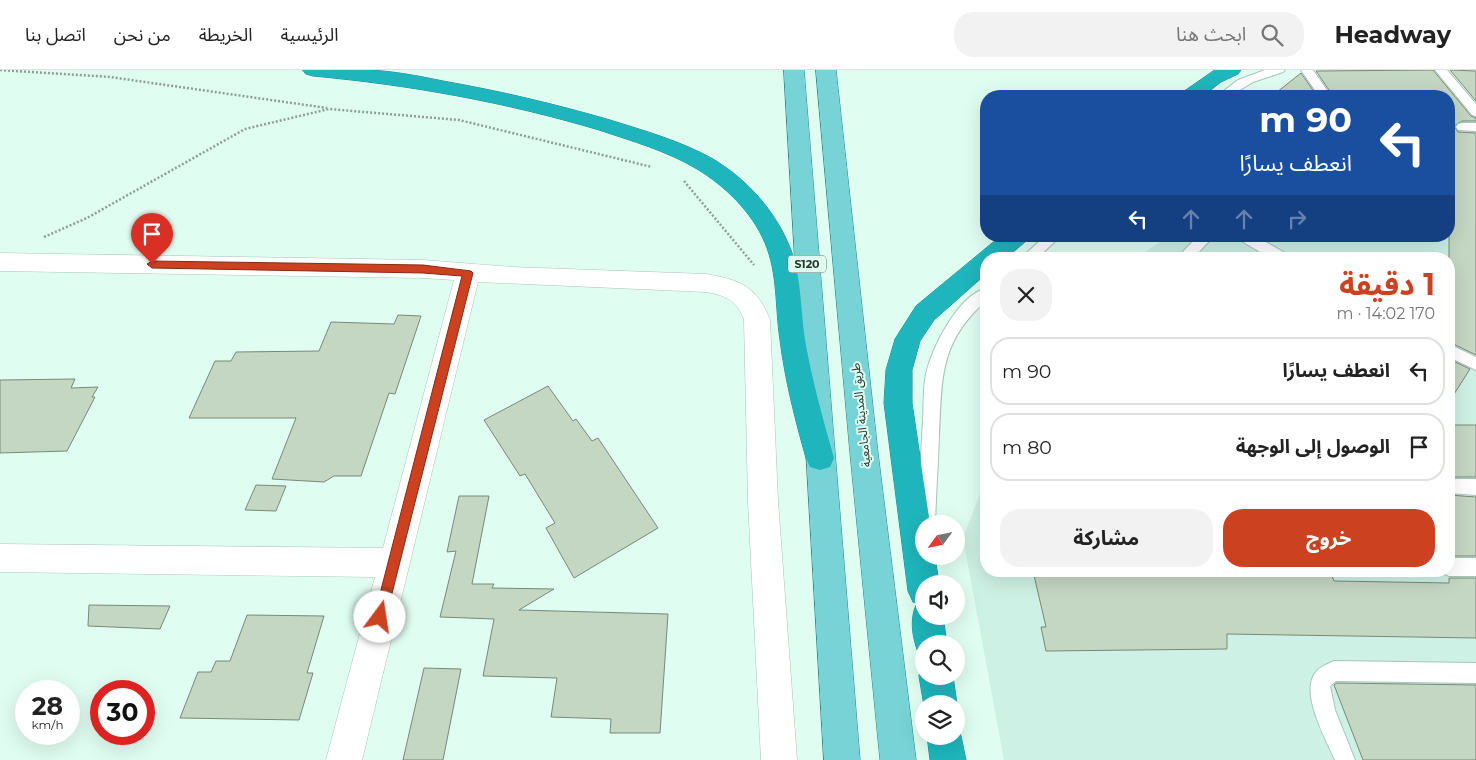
<!DOCTYPE html>
<html lang="ar">
<meta charset="utf-8">
<style>
body{margin:0;font-family:Montserrat,"Noto Sans Arabic",sans-serif;background:#f2f2f2;color:#222;direction:rtl;height:100vh;display:flex;flex-direction:column;font-size:19px;white-space:nowrap}
*{box-sizing:border-box;margin:0}
p{font-size:16px;color:#767676}
.icon{flex:none;width:28px;height:28px;fill:none;stroke:currentColor;stroke-width:2;stroke-linecap:round;stroke-linejoin:round}
.map{position:relative;flex:1;overflow:hidden;direction:ltr}
.side{position:absolute;left:980px;top:182px;width:475px;height:325px;display:flex;flex-direction:column;background:#fff;border-radius:20px;box-shadow:0 5px 20px #0002;direction:rtl}
.side>*{flex:none}
.top-card{position:absolute;left:980px;top:20px;width:475px;height:152px;border-radius:20px;box-shadow:0 5px 20px #0002;direction:rtl;background:#1a4fa0;color:#fff;overflow:hidden}
.needle{width:32px;rotate:237deg}
.controls{position:absolute;left:915px;top:445px;display:grid;gap:10px}
.controls a{display:grid;place-items:center;width:50px;height:50px;border-radius:50%;background:#fff;box-shadow:0 5px 20px #0002;font-size:25px}
.speed{position:absolute;left:15px;top:610px;display:flex;gap:10px;font-size:25px;font-weight:700;text-align:center}
.speed>*{display:grid;place-content:center;width:65px;height:65px;border-radius:50%;background:#fff;box-shadow:0 5px 20px #0002;line-height:1}
.speed small{font-size:12px;font-weight:400}
.speed .limit{border:8px solid #d22;background:#fff;color:#111}
.pin{position:absolute;display:grid;place-items:center;width:42px;height:42px;color:#fff;margin:-51px -21px;border-radius:50% 50% 50% 0;rotate:-45deg;box-shadow:0 0 5px #0007}
.pin .icon{rotate:45deg}
.me{position:absolute;width:55px;margin:-28px;rotate:14deg;stroke-linejoin:round;filter:drop-shadow(0 0 4px #0008)}
.turn{display:flex;align-items:center;gap:18px;height:105px;padding:0 20px;font-size:22px}
.turn .icon{width:65px;height:65px;stroke-width:2.5}
.turn b{display:block;font-size:35px;line-height:42px}
.lanes{display:flex;align-items:center;height:48px;padding:0 20px;background:#0003;justify-content:center;gap:25px;direction:ltr}
.lanes .off{opacity:.35}
.round{display:grid;place-items:center;flex:none;width:52px;height:52px;border-radius:20px;background:#f2f2f2}
.headline{display:flex;align-items:center;justify-content:space-between;height:85px;padding:0 20px}
h1{font-size:30px;font-weight:700;line-height:38px;color:#cc4221}
.primary-button{display:flex;gap:10px;margin-top:auto;padding:10px 20px}
.primary-button a{flex:1;height:58px;border-radius:20px;background:#cc4221;color:#fff;font-size:20px;font-weight:700;line-height:58px;text-align:center}
.primary-button a+a{background:#f2f2f2;color:#222}
ul{padding:0;list-style:none}
li{display:flex;align-items:center;gap:15px;height:68px;margin:0 10px 8px;padding:0 10px;border:2px solid #e0e0e0;border-radius:20px}
li div{flex:1}
li b{display:block;font-size:19px}
li em{font-style:normal}
header{display:flex;align-items:center;gap:30px;box-sizing:border-box;height:70px;padding:0 25px;background:#fff;border-bottom:1px solid #e0e0e0}
header strong{font-size:24px}
nav{display:flex;gap:28px;margin-inline-start:auto;font-size:18px}
.search{width:350px;height:45px;background:#f2f2f2;display:flex;align-items:center;gap:12px;box-sizing:border-box;padding:0 18px;border-radius:20px;color:#767676;font-size:19px}
.map>svg:first-child{display:block}
.built{fill:#cdf1e4}
.building{fill:#c4d7c3;stroke:#788977}
.lines{fill:none;stroke-linecap:round;stroke-linejoin:round}
.lane-casing{stroke:#a8c4ba;stroke-width:2}
.street-casing{stroke:#a8c4ba;stroke-width:1}
.primary-casing{stroke:#22888b;stroke-width:1}
.highway-casing{stroke:#22888b;stroke-width:1}
.path{stroke:#8b9f97;stroke-width:2.5;stroke-dasharray:2 2;stroke-linecap:butt}
.lane{fill:#fff;fill-rule:evenodd}
.street{fill:#fff;fill-rule:evenodd}
.primary{fill:#78d3d7;fill-rule:evenodd}
.highway{fill:#1eb6bc;fill-rule:evenodd}
.route{fill:#cc4221;stroke:#852b15}
.labels{text-anchor:middle;stroke-width:4;stroke-linejoin:round;paint-order:stroke}
.shield{fill:#e0fdf2;stroke:#5f706a;stroke-width:1}
.shield-label{font-size:11px;font-weight:bold;fill:#28332f}
.street-label{font-size:12px;fill:#28332f;stroke:#e0fdf2}
</style>
<header>
<strong>Headway</strong>
<div class="search"><svg class="icon" aria-label="search" viewBox="0 0 24 24"><circle cx="10" cy="10" r="6"/><path d="M15 15l6 6"/></svg>ابحث هنا</div>
<nav><a>الرئيسية</a><a>الخريطة</a><a>من نحن</a><a>اتصل بنا</a></nav>
</header>
<div class="map">
<svg width="1476" height="690" viewBox="0 0 1476 690">
<rect width="100%" height="100%" fill="#e0fdf2"/>
<path class="built" d="M 1449,29 L 1476,29 L 1476,690 L 1004,690 L 963,468 L 986,408 L 986,501 L 1449,501 L 1449,189 L 1135,189 L 1169,166 L 1449,166 Z"/>
<path class="building" d="M 1433,0 L 1471,46 L 1476,48 L 1476,51 L 1462,51 L 1454,56 L 1458,62 L 1476,63 L 1476,285 L 1449,272 L 1449,26 L 1333,26 L 1316,1 Z
M 1450,0 L 1476,1 L 1476,31 Z
M 1301,3 L 1317,26 L 1272,26 Z
M 398,245 L 421,246 L 395,324 L 389,323 L 361,406 L 334,406 L 324,412 L 272,409 L 296,348 L 189,348 L 215,291 L 231,291 L 236,282 L 319,281 L 331,252 L 394,254 Z
M 1449,289 L 1470,299 L 1449,332 Z
M 75,309 L 71,318 L 98,317 L 92,327 L 95,327 L 67,381 L 0,383 L 0,310 Z
M 548,316 L 573,351 L 576,349 L 592,371 L 598,368 L 658,458 L 574,508 L 546,458 L 555,453 L 525,404 L 520,406 L 484,350 Z
M 1449,355 L 1476,355 L 1476,407 L 1449,407 Z
M 256,415 L 286,416 L 276,441 L 245,440 Z
M 1449,425 L 1476,427 L 1476,486 L 1449,486 Z
M 459,426 L 489,426 L 472,514 L 494,514 L 492,518 L 554,519 L 519,540 L 668,544 L 660,663 L 610,663 L 611,649 L 551,647 L 557,608 L 483,606 L 494,549 L 440,547 L 456,481 L 447,482 Z
M 1033,501 L 1330,501 L 1334,511 L 1449,513 L 1449,508 L 1476,508 L 1476,568 L 1227,564 L 1227,579 L 1046,581 L 1041,557 L 1046,557 Z
M 89,535 L 170,536 L 160,559 L 88,556 Z
M 247,545 L 324,546 L 307,603 L 313,603 L 299,650 L 180,648 L 198,602 L 211,602 L 216,591 L 230,591 Z
M 424,598 L 461,599 L 443,690 L 403,690 Z
M 1337,613 L 1476,615 L 1476,690 L 1363,690 L 1334,615 Z"/>
<g class="lines">
<g class="lane-casing">
<path id="lane" d="M 1265,0 L 1285,0 L 1283,2 L 1253,12 L 1230,26 L 1217,26 L 1238,10 Z
M 1301,0 L 1313,0 L 1331,26 L 1319,26 Z
M 1435,0 L 1447,0 L 1476,34 L 1476,46 L 1472,45 Z
M 1462,53 L 1476,53 L 1476,61 L 1458,60 L 1456,57 L 1458,54 Z
M 1045,166 L 1061,166 L 1036,189 L 1020,189 Z
M 1198,166 L 1214,166 L 1192,189 L 1176,189 Z
M 1236,166 L 1255,166 L 1289,185 L 1291,189 L 1272,189 L 1238,169 Z
M 986,218 L 986,231 C 939,272 942,309 939,366 C 938,395 936,424 935,454 L 924,454 L 924,461 L 920,460 L 917,454 C 919,419 921,385 923,350 C 924,335 923,318 926,304 C 932,277 958,226 986,218 Z
M 1449,274 L 1476,287 L 1476,300 L 1449,287 Z
M 1449,409 L 1476,409 L 1476,425 L 1449,423 Z
M 1449,488 L 1476,488 L 1476,506 L 1449,506 L 1443,503 L 1442,501 L 1449,501 Z
M 1334,591 L 1476,593 L 1476,613 L 1336,611 L 1330,616 L 1335,640 L 1355,690 L 1335,690 C 1326,669 1298,620 1317,601 C 1321,596 1328,594 1334,591 Z"/>
</g>
<g class="street-casing">
<path id="street" d="M 0,183 L 423,190 L 512,197 L 706,204 C 740,210 757,216 770,250 L 778,431 L 797,690 L 761,690 L 748,431 L 744,250 C 738,231 725,225 706,222 L 478,212 L 362,690 L 326,690 L 375,507 L 0,502 L 0,474 L 383,478 L 454,210 L 423,208 L 0,201 Z"/>
</g>
<g class="primary-casing">
<path id="primary" d="M 784,0 L 804,0 L 860,690 L 824,690 Z
M 816,0 L 836,0 L 878,383 L 916,690 L 880,690 L 850,383 Z"/>
</g>
<g class="highway-casing">
<path id="highway" d="M 303,0 C 325,0 346,0 368,0 C 393,1 419,6 443,11 C 500,21 555,34 610,50 C 645,61 681,71 713,89 C 745,108 773,138 788,173 C 802,203 800,237 805,270 C 812,310 823,349 834,388 L 830,397 L 820,400 L 810,397 L 806,388 C 795,349 785,310 780,270 C 775,237 778,204 765,173 C 752,142 725,116 697,99 C 667,81 632,71 599,60 C 505,32 410,15 313,6 L 306,4 Z
M 1215,0 L 1241,0 L 1238,4 L 1221,12 L 1203,26 L 1180,26 L 1183,22 Z
M 1001,166 L 1029,166 L 1025,172 L 1005,189 L 986,189 L 986,204 L 934,250 L 920,271 L 912,300 L 912,333 L 930,454 L 924,454 L 924,486 L 935,486 L 939,514 L 924,514 L 924,546 L 943,546 L 947,574 L 924,574 L 924,587 L 919,585 C 913,569 909,552 916,535 L 919,534 L 913,532 L 908,521 L 884,333 L 886,300 L 895,269 L 916,236 Z
M 924,595 L 924,606 L 953,606 L 957,634 L 956,636 L 956,634 L 924,634 L 924,636 L 919,606 Z
M 956,654 L 961,666 L 966,690 L 930,690 L 927,666 L 956,666 Z"/>
</g>
<path class="path" d="M 0,0 L 110,7 L 327,38
M 684,111 L 754,195
M 44,167 L 87,148 L 245,59 L 329,39 L 459,50 L 652,97"/>
<use href="#lane" class="lane"/>
<use href="#street" class="street"/>
<use href="#primary" class="primary"/>
<use href="#highway" class="highway"/>
</g>
<path class="route" d="M 152,191 L 423,195 L 471,201 L 473,203 L 385,551 L 380,553 L 376,551 L 374,547 L 462,206 L 423,203 L 152,198 L 147,194 Z"/>
<g class="labels">
<rect class="shield" x="788" y="185.5" width="38" height="17" rx="4"/>
<g class="shield-label">
<text x="807" y="198">S120</text>
</g>
<g class="street-label">
<text transform="translate(861 345) rotate(-96)" y="4">طريق المدينة الجامعية</text>
</g>
</g>
</svg>
<div class="controls">
<a><svg class="needle" viewBox="-14 -14 28 28"><path d="M0-13l5 13h-10z" fill="#e53935"/><path d="M0 13l5-13h-10z" fill="#767676"/></svg></a>
<a><svg class="icon" aria-label="sound" viewBox="0 0 24 24"><path d="M4 9h4l5-4v14l-5-4H4zM17 9q2 3 0 6"/></svg></a>
<a><svg class="icon" aria-label="search" viewBox="0 0 24 24"><circle cx="10" cy="10" r="6"/><path d="M15 15l6 6"/></svg></a>
<a><svg class="icon" aria-label="layers" viewBox="0 0 24 24"><path d="M12 4l9 5-9 5-9-5zM3 14l9 5 9-5"/></svg></a>
</div>
<div class="speed"><div>28<small>km/h</small></div><div class="limit">30</div></div>
<div class="pin" style="left:152px;top:194px;background:#d93025"><svg class="icon" aria-label="arrive" viewBox="0 0 24 24"><path d="M6 21V4h12l-3 4 3 4H6"/></svg></div>
<svg class="me" style="left:380px;top:547px" viewBox="-20 -20 40 40"><circle r="19" fill="#fff"/><path d="M0-13L10 11 0 6-10 11z" fill="#cc4221"/></svg>
<div class="top-card">
<div class="turn"><svg class="icon" aria-label="left" viewBox="0 0 24 24"><path d="M17 20v-9H6M10 6l-5 5 5 5"/></svg><div><b>90 m</b>انعطف يسارًا</div></div>
<div class="lanes"><svg class="icon" aria-label="left" viewBox="0 0 24 24"><path d="M17 20v-9H6M10 6l-5 5 5 5"/></svg><svg class="icon off" aria-label="ahead" viewBox="0 0 24 24"><path d="M12 20V5M6 11l6-6 6 6"/></svg><svg class="icon off" aria-label="ahead" viewBox="0 0 24 24"><path d="M12 20V5M6 11l6-6 6 6"/></svg><svg class="icon off" aria-label="right" viewBox="0 0 24 24"><path d="M7 20v-9h11M14 6l5 5-5 5"/></svg></div>
</div>
<section class="side">
<div class="headline"><div><h1>1 دقيقة</h1><p>170 m · 14:02</p></div><a class="round"><svg class="icon" aria-label="close" viewBox="0 0 24 24"><path d="M6 6l12 12M18 6L6 18"/></svg></a></div>
<ul>
<li><svg class="icon" aria-label="left" viewBox="0 0 24 24"><path d="M17 20v-9H6M10 6l-5 5 5 5"/></svg><div><b>انعطف يسارًا</b></div><em>90 m</em></li>
<li><svg class="icon" aria-label="arrive" viewBox="0 0 24 24"><path d="M6 21V4h12l-3 4 3 4H6"/></svg><div><b>الوصول إلى الوجهة</b></div><em>80 m</em></li>
</ul>
<div class="primary-button"><a>خروج</a><a>مشاركة</a></div>
</section>
</div>
